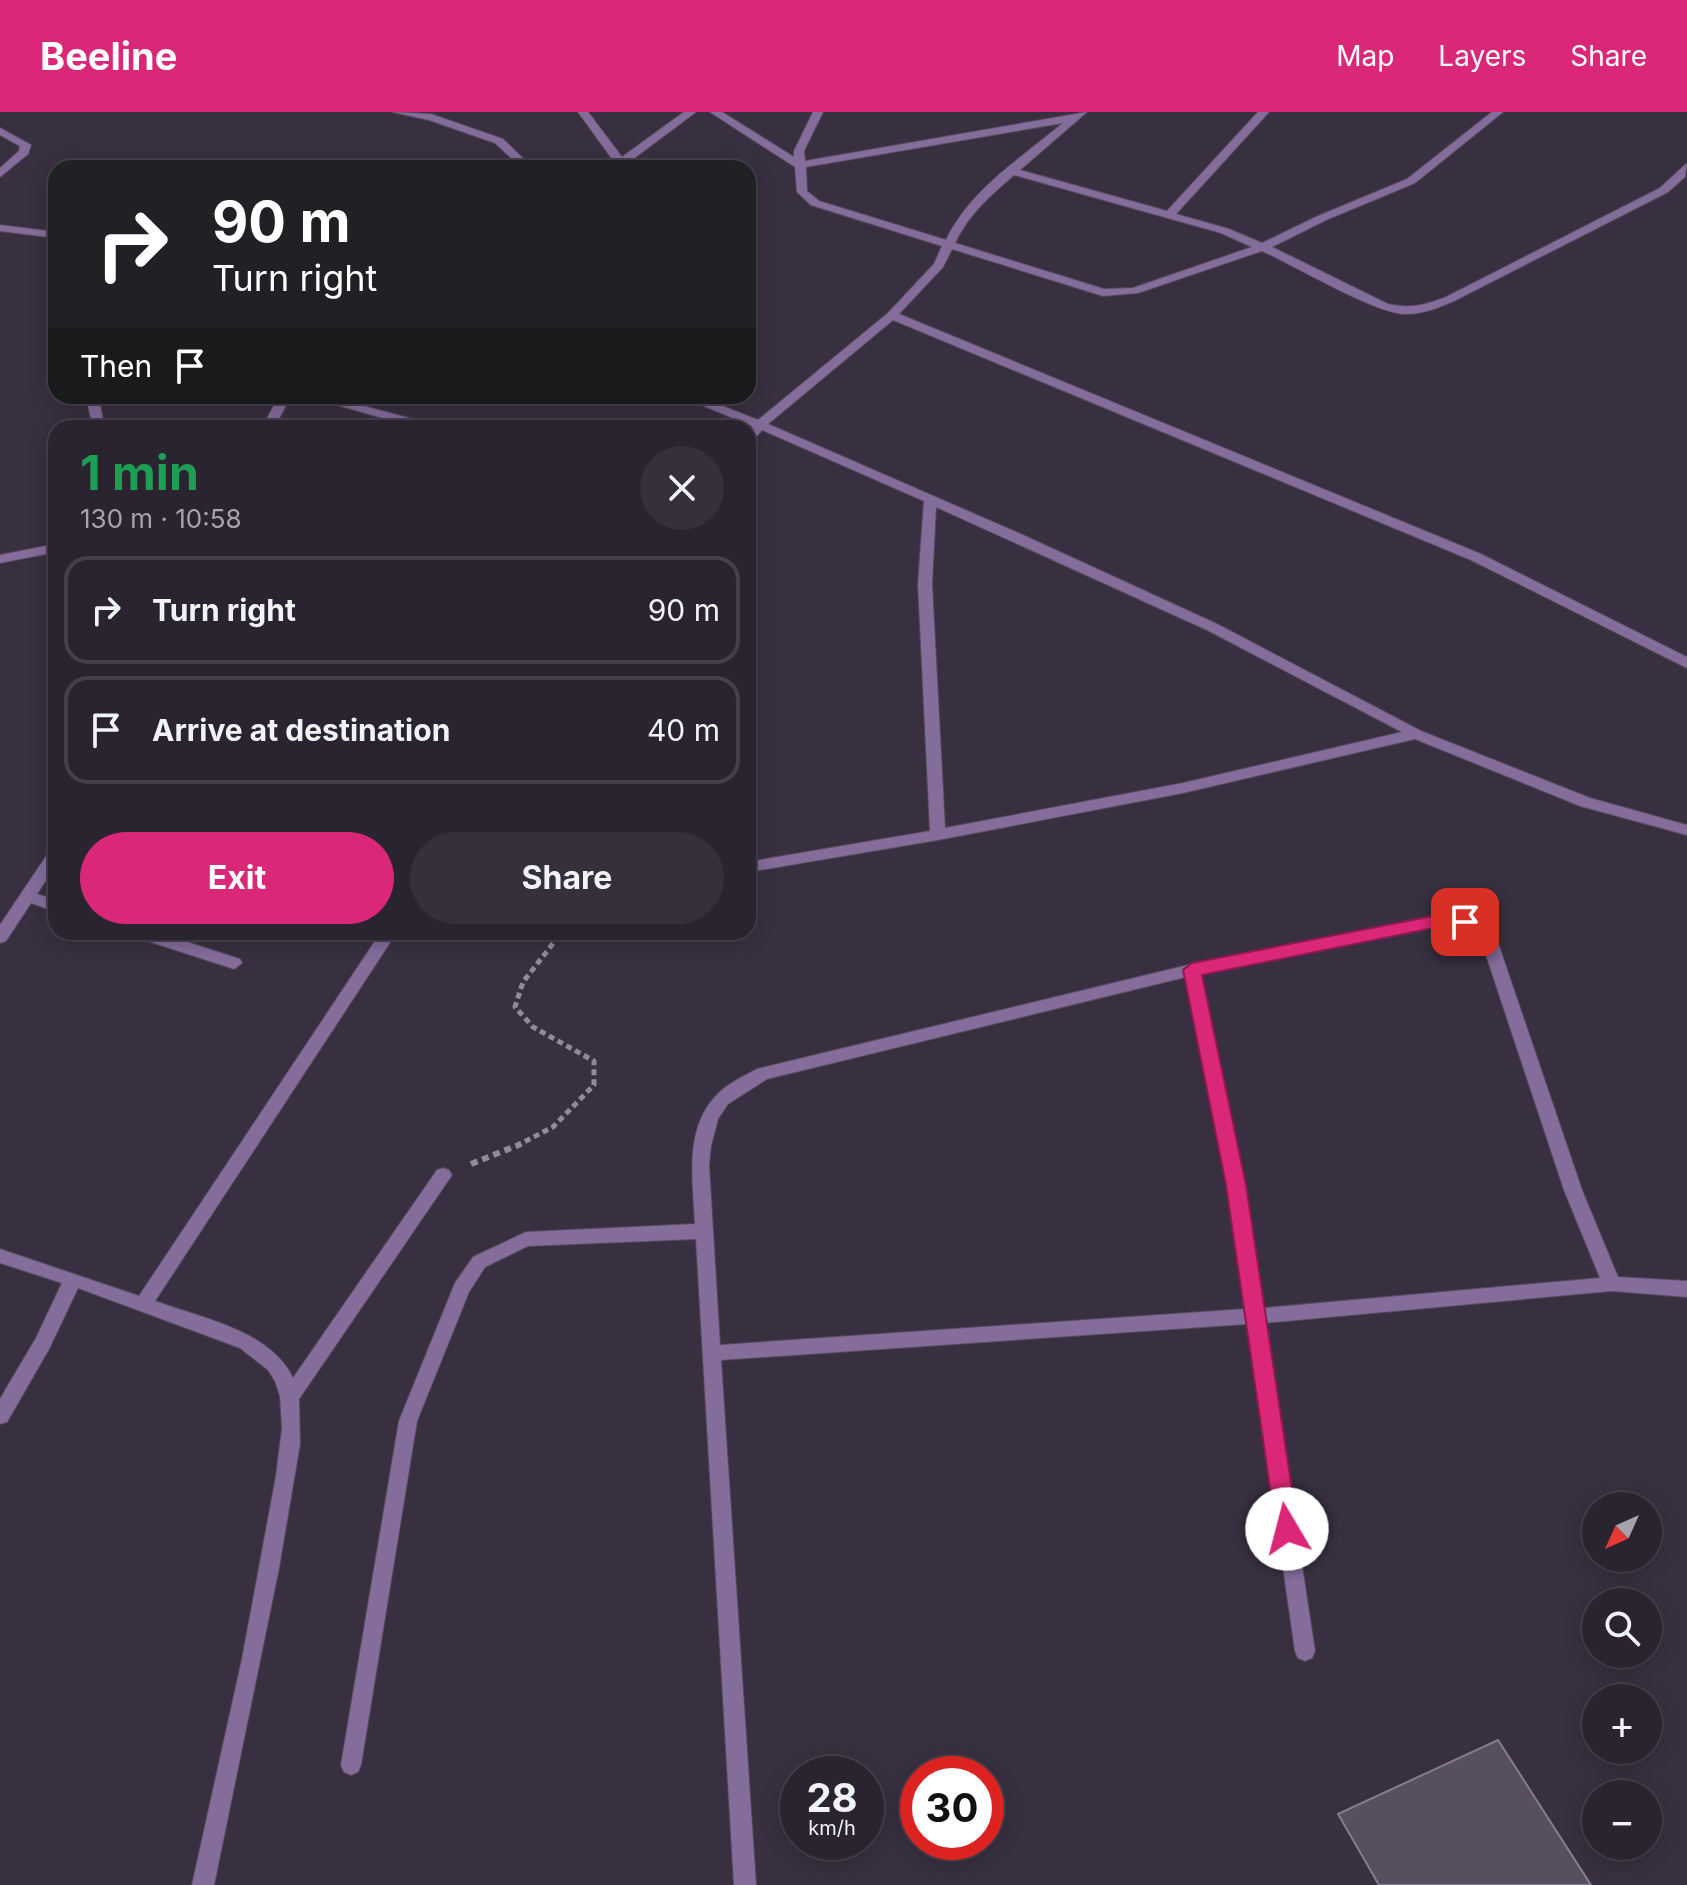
<!DOCTYPE html>
<meta charset="utf-8">
<style>
body{margin:0;font-family:Inter,sans-serif;background:#362f3c;color:#f1f3f6;height:100vh;display:flex;flex-direction:column;font-size:30px;white-space:nowrap}
*{box-sizing:border-box;margin:0}
p{font-size:26px;color:#a5a4ab}
.icon{flex:none;width:44px;height:44px;fill:none;stroke:currentColor;stroke-width:2;stroke-linecap:round;stroke-linejoin:round}
.map{position:relative;flex:1;overflow:hidden}
.panel{position:absolute;left:48px;top:308px;width:708px;height:520px;display:flex;flex-direction:column;background:#2a2330;border-radius:24px;box-shadow:0 4px 20px #0003,0 0 0 2px #46404c}
.panel>*{flex:none}
.banner{position:absolute;left:48px;top:48px;width:708px;height:244px;border-radius:24px;box-shadow:0 4px 20px #0003,0 0 0 2px #46404c;background:#202124;color:#fff;overflow:hidden}
.needle{width:52px;rotate:225deg}
.tools{position:absolute;left:1582px;top:1380px;display:grid;gap:16px}
.tools a{display:grid;place-items:center;width:80px;height:80px;border-radius:50%;background:#2a2330;box-shadow:0 4px 20px #0003,0 0 0 2px #46404c;font-size:40px}
.speed{position:absolute;left:780px;top:1644px;display:flex;gap:16px;font-size:40px;font-weight:700;text-align:center}
.speed>*{display:grid;place-content:center;width:104px;height:104px;border-radius:50%;background:#2a2330;box-shadow:0 4px 20px #0003,0 0 0 2px #46404c;line-height:1}
.speed small{font-size:20px;font-weight:400}
.speed .limit{border:12px solid #d22;background:#fff;color:#111}
.pin{position:absolute;display:grid;place-items:center;width:68px;height:68px;color:#fff;margin:-34px;border-radius:16px;box-shadow:0 4px 12px #0006}
.me{position:absolute;width:88px;margin:-44px;rotate:352deg;stroke-linejoin:round;filter:drop-shadow(0 0 6px #0008)}
.turn{display:flex;align-items:center;gap:28px;height:168px;padding:0 32px;font-size:36px}
.turn .icon{width:104px;height:104px;stroke-width:2.5}
.turn b{display:block;font-size:56px;line-height:68px}
.then{display:flex;align-items:center;height:76px;padding:0 32px;background:#0003;gap:16px;font-size:30px}
.round{display:grid;place-items:center;flex:none;width:84px;height:84px;border-radius:42px;background:#362f3c}
.head{display:flex;align-items:center;justify-content:space-between;height:136px;padding:0 32px}
h1{font-size:48px;font-weight:700;line-height:60px;color:#1e9e55}
.cta{display:flex;gap:16px;margin-top:auto;padding:16px 32px}
.cta a{flex:1;height:92px;border-radius:48px;background:#db2777;color:#fff;font-size:32px;font-weight:700;line-height:92px;text-align:center}
.cta a+a{background:#362f3c;color:#f1f3f6}
ul{padding:0;list-style:none}
li{display:flex;align-items:center;gap:24px;height:108px;margin:0 16px 12px;padding:0 16px;border:4px solid #46404c;border-radius:24px}
li div{flex:1}
li b{display:block;font-size:30px}
li em{font-style:normal}
header{display:flex;align-items:center;gap:48px;box-sizing:border-box;height:112px;padding:0 40px;background:#db2777;color:#fff}
header strong{font-size:38px}
nav{display:flex;gap:44px;margin-inline-start:auto;font-size:28px}
.map>svg:first-child{display:block}
.building{fill:#574e60;stroke:#867c90;stroke-width:2}
.lines{fill:none;stroke-linecap:round;stroke-linejoin:round}
.street-casing{stroke:#544b5b;stroke-width:2}
.path-far1{stroke:#918a98;stroke-width:5;stroke-dasharray:6 4;stroke-linecap:butt}
.path{stroke:#918a98;stroke-width:6;stroke-dasharray:7 5;stroke-linecap:butt}
.street{fill:#846c9b;fill-rule:evenodd}
.route{fill:#db2777;stroke:#8e194d;stroke-width:2}
</style>
<header>
<strong>Beeline</strong>
<nav><a>Map</a><a>Layers</a><a>Share</a></nav>
</header>
<div class="map">
<svg width="1687" height="1773" viewBox="0 0 1687 1773">
<rect width="100%" height="100%" fill="#382f40"/>
<path class="building" d="M 1498,1628 L 1591,1773 L 1379,1773 L 1338,1702 Z"/>
<g class="lines">
<g class="street-casing">
<path id="street" d="M 392,0 L 431,2 L 503,27 L 533,56 L 522,56 L 495,31 L 429,8 Z
M 578,0 L 588,0 L 622,45 L 684,0 L 696,0 L 621,56 L 609,56 L 615,51 Z
M 710,0 L 722,0 L 794,45 L 794,39 L 813,0 L 823,0 L 804,39 L 805,49 L 1087,0 L 1020,58 L 1167,99 L 1258,0 L 1269,0 L 1176,102 L 1229,117 L 1262,131 L 1318,104 L 1407,67 L 1492,0 L 1503,0 L 1415,71 L 1326,108 L 1272,135 L 1388,192 C 1410,197 1426,193 1446,185 L 1660,76 L 1687,51 L 1685,65 L 1668,80 L 1454,189 C 1438,196 1423,202 1406,202 C 1377,203 1294,153 1262,139 L 1138,181 L 1103,184 L 952,137 L 943,155 L 899,202 L 1481,442 L 1687,545 L 1687,556 L 1471,448 L 893,208 L 768,312 L 1023,423 L 1217,512 L 1421,619 L 1590,686 L 1687,713 L 1687,723 L 1580,694 L 1415,627 L 1183,681 L 938,728 L 748,760 L 748,750 L 930,719 L 918,472 L 924,389 L 762,318 L 752,330 L 748,331 L 748,319 L 752,314 L 680,284 L 697,284 L 758,308 L 888,201 L 934,152 L 942,134 L 811,93 L 797,80 L 795,55 ZM 1063,11 C 1021,46 970,78 946,128 L 819,89 L 807,79 L 806,55 ZM 1014,63 L 1221,121 L 1252,135 L 1133,176 L 1104,177 L 955,131 C 969,102 990,84 1014,63 ZM 936,395 L 1207,518 L 1402,620 L 1183,671 L 945,716 L 932,472 Z
M 0,16 L 31,33 L 28,42 L 0,65 L 0,56 L 19,39 L 20,34 L 0,23 Z
M 0,113 L 56,120 L 56,126 L 0,119 Z
M 86,284 L 98,284 L 105,316 L 93,316 Z
M 279,284 L 291,284 L 274,316 L 262,316 Z
M 306,284 L 326,284 L 435,313 L 437,316 L 417,316 Z
M 56,432 L 56,440 L 0,451 L 0,443 Z
M 56,736 L 56,753 L 37,782 L 56,788 L 56,800 L 31,791 L 6,829 L 0,831 L 0,813 L 51,737 Z
M 1433,804 L 1470,806 L 1496,825 L 1582,1078 L 1618,1165 L 1687,1169 L 1687,1185 L 1612,1179 L 1265,1211 L 1315,1539 L 1312,1546 L 1305,1549 L 1298,1546 L 1295,1539 L 1248,1212 L 721,1248 L 756,1773 L 734,1773 L 696,1127 L 528,1134 L 485,1155 L 469,1180 L 417,1309 L 361,1653 L 358,1660 L 351,1663 L 344,1660 L 341,1653 L 399,1309 L 455,1171 L 473,1145 L 526,1120 L 695,1112 C 693,1071 684,1018 715,985 C 726,972 742,965 757,957 L 1192,852 ZM 1433,816 L 1462,816 L 1481,828 L 1564,1078 L 1600,1166 L 1263,1196 L 1245,1073 L 1201,862 ZM 1186,865 L 1227,1073 L 1245,1197 L 720,1233 L 709,1053 L 711,1034 L 718,1007 L 728,992 L 767,967 Z
M 130,820 L 156,820 L 240,847 L 242,851 L 234,857 L 132,824 Z
M 381,820 L 397,820 L 155,1189 C 201,1206 270,1218 293,1266 L 437,1058 L 443,1056 L 449,1058 L 452,1063 L 299,1287 L 300,1332 L 279,1456 L 214,1773 L 192,1773 L 242,1547 L 276,1364 L 282,1316 L 280,1284 L 275,1269 L 268,1258 L 240,1236 L 78,1176 L 49,1237 L 7,1310 L 0,1312 L 0,1287 L 36,1226 L 62,1171 L 0,1151 L 0,1137 L 139,1184 Z"/>
</g>
<path class="path-far1" d="M 516,1034 L 553,1015 L 594,973 L 594,949 L 533,915 L 515,895 L 523,870 L 562,820"/>
<path class="path" d="M 471,1052 L 521,1032"/>
<use href="#street" class="street"/>
</g>
<path class="route" d="M 1433,804 L 1465,804 L 1474,810 L 1465,817 L 1433,816 L 1202,863 L 1246,1073 L 1298,1417 L 1295,1425 L 1287,1427 L 1279,1425 L 1276,1417 L 1226,1073 L 1183,858 L 1192,851 Z"/>
</svg>
<div class="tools">
<a><svg class="needle" viewBox="-14 -14 28 28"><path d="M0-13l5 13h-10z" fill="#e53935"/><path d="M0 13l5-13h-10z" fill="#a5a4ab"/></svg></a>
<a><svg class="icon" aria-label="search" viewBox="0 0 24 24"><circle cx="10" cy="10" r="6"/><path d="M15 15l6 6"/></svg></a>
<a>+</a>
<a>−</a>
</div>
<div class="speed"><div>28<small>km/h</small></div><div class="limit">30</div></div>
<div class="pin" style="left:1465px;top:810px;background:#d93025"><svg class="icon" aria-label="arrive" viewBox="0 0 24 24"><path d="M6 21V4h12l-3 4 3 4H6"/></svg></div>
<svg class="me" style="left:1287px;top:1417px" viewBox="-20 -20 40 40"><circle r="19" fill="#fff"/><path d="M0-13L10 11 0 6-10 11z" fill="#db2777"/></svg>
<div class="banner">
<div class="turn"><svg class="icon" aria-label="right" viewBox="0 0 24 24"><path d="M7 20v-9h11M14 6l5 5-5 5"/></svg><div><b>90 m</b>Turn right</div></div>
<div class="then">Then<svg class="icon" aria-label="arrive" viewBox="0 0 24 24"><path d="M6 21V4h12l-3 4 3 4H6"/></svg></div>
</div>
<section class="panel">
<div class="head"><div><h1>1 min</h1><p>130 m · 10:58</p></div><a class="round"><svg class="icon" aria-label="close" viewBox="0 0 24 24"><path d="M6 6l12 12M18 6L6 18"/></svg></a></div>
<ul>
<li><svg class="icon" aria-label="right" viewBox="0 0 24 24"><path d="M7 20v-9h11M14 6l5 5-5 5"/></svg><div><b>Turn right</b></div><em>90 m</em></li>
<li><svg class="icon" aria-label="arrive" viewBox="0 0 24 24"><path d="M6 21V4h12l-3 4 3 4H6"/></svg><div><b>Arrive at destination</b></div><em>40 m</em></li>
</ul>
<div class="cta"><a>Exit</a><a>Share</a></div>
</section>
</div>
